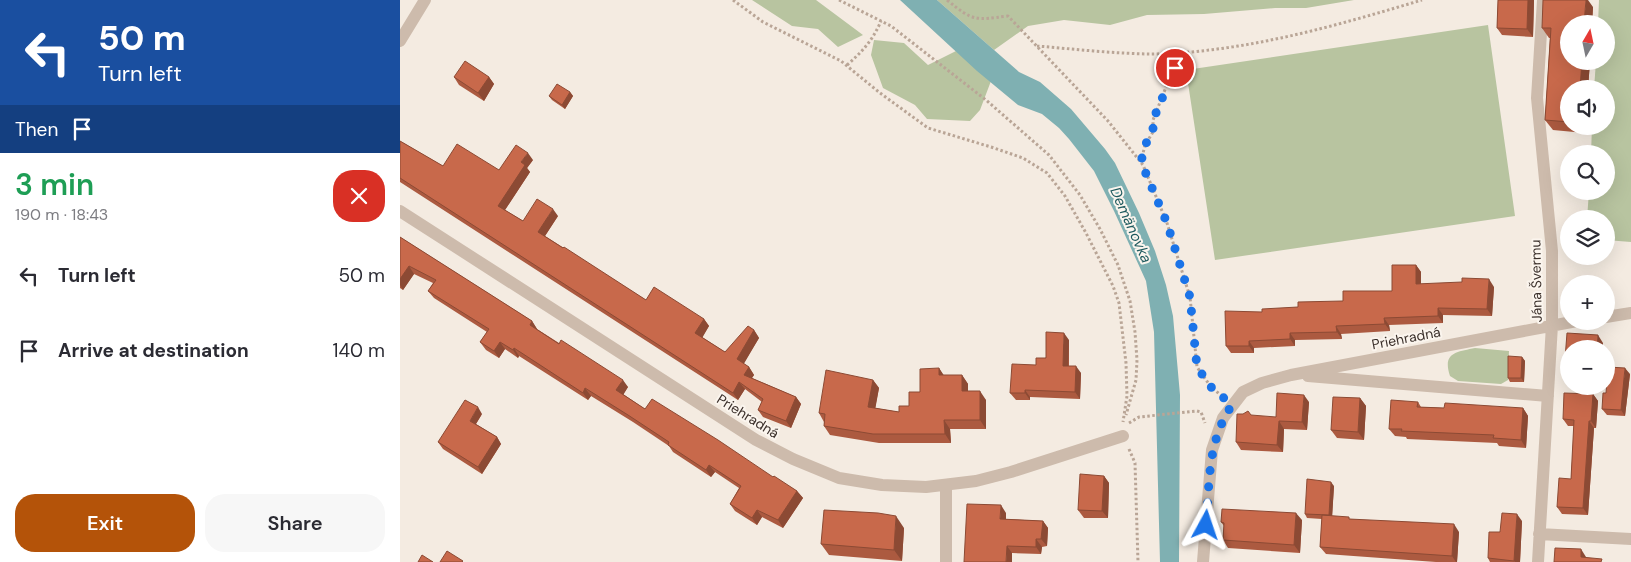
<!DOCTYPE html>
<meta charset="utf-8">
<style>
body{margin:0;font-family:"DM Sans",sans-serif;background:#f7f7f7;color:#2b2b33;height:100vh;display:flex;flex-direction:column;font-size:19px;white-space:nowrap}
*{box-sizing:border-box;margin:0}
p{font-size:16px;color:#7c7c81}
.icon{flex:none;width:28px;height:28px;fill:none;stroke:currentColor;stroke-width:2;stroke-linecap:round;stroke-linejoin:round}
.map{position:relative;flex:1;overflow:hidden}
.drawer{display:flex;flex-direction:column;background:#fff;width:400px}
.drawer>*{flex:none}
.banner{background:#1a4fa0;color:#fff;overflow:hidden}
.needle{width:32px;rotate:9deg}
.buttons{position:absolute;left:1160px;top:15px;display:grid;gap:10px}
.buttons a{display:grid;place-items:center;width:55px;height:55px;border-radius:50%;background:#fff;box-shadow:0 5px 20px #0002;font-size:25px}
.pin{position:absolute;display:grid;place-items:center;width:42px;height:42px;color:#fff;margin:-21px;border:2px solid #fff;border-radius:50%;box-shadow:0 1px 5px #0007}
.me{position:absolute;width:55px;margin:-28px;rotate:5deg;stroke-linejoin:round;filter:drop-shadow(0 0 4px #0008)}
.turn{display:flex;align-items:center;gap:18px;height:105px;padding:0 15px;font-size:22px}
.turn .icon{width:65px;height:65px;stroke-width:2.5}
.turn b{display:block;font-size:35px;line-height:42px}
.then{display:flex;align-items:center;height:48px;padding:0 15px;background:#0003;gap:10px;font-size:19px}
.round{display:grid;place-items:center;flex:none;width:52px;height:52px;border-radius:20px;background:#f7f7f7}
.head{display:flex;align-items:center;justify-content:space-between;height:85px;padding:0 15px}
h1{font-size:30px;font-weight:600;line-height:38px;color:#1e9e55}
.cta{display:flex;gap:10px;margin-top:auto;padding:10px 15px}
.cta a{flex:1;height:58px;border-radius:20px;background:#b45309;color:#fff;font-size:20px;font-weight:600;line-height:58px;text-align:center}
.cta a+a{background:#f7f7f7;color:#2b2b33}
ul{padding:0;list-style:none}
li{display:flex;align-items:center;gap:15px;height:75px;padding:0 15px}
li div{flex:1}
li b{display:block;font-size:19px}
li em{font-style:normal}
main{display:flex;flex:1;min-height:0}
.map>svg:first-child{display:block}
.green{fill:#b8c4a0}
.water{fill:#7fb0b2}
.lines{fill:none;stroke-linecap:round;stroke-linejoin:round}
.path{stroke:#b9a596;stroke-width:3;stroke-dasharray:2.5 2.5;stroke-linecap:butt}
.minor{stroke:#cdbbac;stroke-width:12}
.wall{fill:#ac5a40}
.shaded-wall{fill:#8c4a34}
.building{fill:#c8694b;stroke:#8c4a34}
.route{stroke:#1a73e8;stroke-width:9;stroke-dasharray:0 16.2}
.labels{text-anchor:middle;stroke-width:4;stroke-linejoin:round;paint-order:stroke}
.street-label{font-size:14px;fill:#3b302b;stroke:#fbf5ee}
.water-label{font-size:15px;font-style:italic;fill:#1f5a5e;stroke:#fbf5ee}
</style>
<main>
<section class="drawer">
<div class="banner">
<div class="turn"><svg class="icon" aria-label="left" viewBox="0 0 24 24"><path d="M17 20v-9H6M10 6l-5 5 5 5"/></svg><div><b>50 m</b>Turn left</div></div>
<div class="then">Then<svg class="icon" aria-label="arrive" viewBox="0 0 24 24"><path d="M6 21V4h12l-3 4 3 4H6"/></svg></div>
</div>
<div class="head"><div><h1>3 min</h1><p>190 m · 18:43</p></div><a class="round" style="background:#d93025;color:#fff"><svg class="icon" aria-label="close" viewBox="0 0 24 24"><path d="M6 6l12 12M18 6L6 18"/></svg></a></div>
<ul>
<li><svg class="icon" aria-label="left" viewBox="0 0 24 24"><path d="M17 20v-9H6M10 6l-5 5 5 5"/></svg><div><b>Turn left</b></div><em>50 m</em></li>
<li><svg class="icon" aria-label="arrive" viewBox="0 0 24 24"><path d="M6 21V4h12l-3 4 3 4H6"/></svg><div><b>Arrive at destination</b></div><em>140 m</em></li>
</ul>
<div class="cta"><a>Exit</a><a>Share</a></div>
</section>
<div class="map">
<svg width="1231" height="562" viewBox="0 0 1231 562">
<rect width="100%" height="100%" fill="#f4ebe1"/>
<path class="green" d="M 352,0 L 416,0 L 463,35 L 438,47 L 418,29 L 392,26 Z
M 537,0 L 954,0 L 906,8 L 875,8 L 804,14 L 747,15 L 710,25 L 664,20 L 628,26 L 594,50 Z
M 1199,0 L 1231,0 L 1231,242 L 1206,240 L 1206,219 L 1187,219 L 1189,191 L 1206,191 L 1206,154 L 1191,154 L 1192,126 L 1206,126 L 1206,89 L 1194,89 L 1196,61 L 1206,61 L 1206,24 L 1198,24 Z
M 1088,25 L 1115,216 L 815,260 L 786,70 Z
M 474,40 L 504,43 L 528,65 L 556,51 L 591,81 L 580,110 L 570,121 L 527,119 L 515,105 L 483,88 L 471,55 Z
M 1075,348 L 1109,351 L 1108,380 L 1101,384 L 1058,381 L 1050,376 C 1042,352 1057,352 1075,348 Z"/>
<path class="water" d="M 500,0 L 537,0 L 619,72 L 640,82 L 671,109 L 705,149 L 715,163 L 739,213 L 755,251 L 766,285 L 773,316 L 780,395 L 779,562 L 760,562 L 754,332 L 746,281 L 714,211 L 694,171 L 669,139 L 659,128 L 642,114 L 618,105 L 577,71 Z"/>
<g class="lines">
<path class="path" d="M 333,0 L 363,22 L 441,61 L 480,93 L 528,128 L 591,147 L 623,158 L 647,173 L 665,196 L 686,233 L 713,286 L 719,303 L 726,363 L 727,396 L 723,422
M 439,0 L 491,26 L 586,100 L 649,155 L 680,195 L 700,229 L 718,265 L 730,301 L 735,332 L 737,360 L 736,380 L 726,415
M 547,0 C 574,22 575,20 608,16 L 708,121 L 743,165 L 767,223 L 790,297 L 797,367 L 811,387 L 822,396
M 637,46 C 674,49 717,54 754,54 C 846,52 935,26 1022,0
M 447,65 C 462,52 473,40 481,21
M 741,162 L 745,145 L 753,132 L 753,120 L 770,77 L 775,68 L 781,62 L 783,51
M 729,423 L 739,417 L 797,411 L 801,412 L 805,423
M 729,449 L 735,463 L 738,562"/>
<path class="minor" d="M 0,41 L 25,0
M 0,211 L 356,440 L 393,459 L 439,478 L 482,485 L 526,487 L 576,481 L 611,472 L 723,436
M 1206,317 L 1231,313
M 908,376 L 1148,396
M 546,485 L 546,562
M 1139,534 L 1231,539
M 803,562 L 812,450 L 823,418 L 843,392 L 862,383 L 891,375 L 1177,321
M 1138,562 L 1152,325 L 1152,251 L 1137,98 L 1143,0"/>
</g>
<path class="wall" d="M 1098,0 L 1134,0 L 1133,37 L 1102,35 L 1097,28 Z
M 1193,7 L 1192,24 L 1169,24 L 1169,61 L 1190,61 L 1188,89 L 1169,89 L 1169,126 L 1186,126 L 1185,133 L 1153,130 L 1145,120 L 1150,38 L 1149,38 L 1142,28 Z
M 54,77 L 89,77 L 94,84 L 84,101 L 59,85 Z
M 170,92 L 173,96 L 165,109 L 152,100 L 149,96 Z
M 0,141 L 43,166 L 99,170 L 133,160 L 127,168 L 130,172 L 105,210 L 123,221 L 158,216 L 145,236 L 246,300 L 304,319 L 309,326 L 302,337 L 325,352 L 354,330 L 359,338 L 343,364 L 349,367 L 354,375 L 352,378 L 396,397 L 401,404 L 391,428 L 363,417 L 358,410 L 362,402 L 345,389 L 338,400 L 0,182 Z
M 0,237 L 132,321 L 137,329 L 228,387 L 223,394 L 245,409 L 397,491 L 403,498 L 383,528 L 362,517 L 357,525 L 335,511 L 330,504 L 339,488 L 315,472 L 311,477 L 273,452 L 269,446 L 233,422 L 191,396 L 188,400 L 119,356 L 118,358 L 105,349 L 99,358 L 86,350 L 80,342 L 87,332 L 34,298 L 28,291 L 33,283 L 14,274 L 3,290 L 0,288 Z
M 1016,265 L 1021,272 L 1021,284 L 1094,287 L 1092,316 L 1043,315 L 1043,323 L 989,325 L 990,331 L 941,334 L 942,339 L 895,340 L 895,346 L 854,348 L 854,353 L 831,353 L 826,346 L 862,312 L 943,301 L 992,291 Z
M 669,340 L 669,366 L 681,373 L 680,399 L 630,397 L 630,400 L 616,400 L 610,393 L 636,365 Z
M 1122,357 L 1125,361 L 1124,382 L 1110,382 L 1108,378 Z
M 539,368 L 543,375 L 562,375 L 568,384 L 568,391 L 586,400 L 586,429 L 550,429 L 551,443 L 479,443 L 430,435 L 424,426 L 424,422 L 419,413 L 473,380 L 479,388 L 475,408 L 499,412 L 509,406 Z
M 1230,374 L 1225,416 L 1207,415 L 1202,409 L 1206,393 Z
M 1193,394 L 1198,401 L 1196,428 L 1194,428 L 1188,515 L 1162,514 L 1157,507 L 1171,479 L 1174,426 L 1168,426 L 1163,419 Z
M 960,398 L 966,406 L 964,440 L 937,438 L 931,430 Z
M 909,402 L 907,430 L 884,429 L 883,452 L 841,450 L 836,442 L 876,417 Z
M 1018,402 L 1021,407 L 1044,408 L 1123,408 L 1128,416 L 1126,448 L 1099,446 L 1097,443 L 1007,439 L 1006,437 L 995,436 L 989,429 Z
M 82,414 L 76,424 L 97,437 L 101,444 L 82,474 L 43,449 L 38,442 Z
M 704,476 L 709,483 L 708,518 L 684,518 L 678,510 Z
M 934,486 L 932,516 L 951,519 L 1059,532 L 1057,562 L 1036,562 L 926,554 L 920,547 L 922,519 L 907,518 L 905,514 Z
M 606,513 L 606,519 L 643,521 L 648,528 L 647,546 L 642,547 L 641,554 L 612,553 L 564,562 Z
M 902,520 L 900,553 L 828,548 L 823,540 L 824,526 L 821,522 Z
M 1122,521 L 1120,562 L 1090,562 L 1088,558 L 1100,532 Z
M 504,528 L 502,561 L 429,555 L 421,544 Z"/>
<path class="shaded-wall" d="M 1128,0 L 1134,0 L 1133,37 L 1127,29 Z
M 1186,0 L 1188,0 L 1193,7 L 1192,24 L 1184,24 Z
M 1182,61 L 1190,61 L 1188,89 L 1180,89 Z
M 89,77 L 94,84 L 84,101 L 78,93 Z
M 170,92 L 173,96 L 165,109 L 162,105 Z
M 1181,126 L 1186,126 L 1185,133 Z
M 128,153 L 133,160 L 127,168 L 130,172 L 103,213 L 98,206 L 121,162 Z
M 153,209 L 158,216 L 143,239 L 138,232 Z
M 1016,265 L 1021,272 L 1021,291 L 1016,284 Z
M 9,266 L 14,274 L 3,290 L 0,285 L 0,279 Z
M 1089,279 L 1094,287 L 1092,316 L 1087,309 Z
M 1038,308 L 1043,315 L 1043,323 L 1038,316 Z
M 984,318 L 989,325 L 990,331 L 985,324 Z
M 304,319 L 309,326 L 301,340 L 295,333 Z
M 132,321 L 137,329 L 135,332 L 130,325 Z
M 936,326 L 941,334 L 942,339 L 937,332 Z
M 354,330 L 359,338 L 342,367 L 337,359 Z
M 664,333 L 669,340 L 668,373 L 663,366 Z
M 890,333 L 895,340 L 895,346 L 890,339 Z
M 1198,335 L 1203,343 L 1203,349 L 1197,349 Z
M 849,341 L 854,348 L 854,353 L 849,346 Z
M 100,342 L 105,349 L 99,358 L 94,351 Z
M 114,348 L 119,356 L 118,358 L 113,350 Z
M 1122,357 L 1125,361 L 1124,382 L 1121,378 Z
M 676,366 L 681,373 L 680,399 L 675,392 Z
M 349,367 L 354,375 L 349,382 L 344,375 Z
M 539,368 L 545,377 L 539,375 Z
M 1225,368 L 1230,374 L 1225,416 L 1221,410 Z
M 562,375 L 568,384 L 568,400 L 562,391 Z
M 223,380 L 228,387 L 222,397 L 216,390 Z
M 473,380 L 479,388 L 474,416 L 468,407 Z
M 339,382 L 345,389 L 338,400 L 333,393 Z
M 185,388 L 191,396 L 188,400 L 183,393 Z
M 625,390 L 630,397 L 630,400 L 625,393 Z
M 580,391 L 586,400 L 586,429 L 580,420 Z
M 1193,394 L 1198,401 L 1196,428 L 1191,421 Z
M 904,395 L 909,402 L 907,430 L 902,422 Z
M 396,397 L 401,404 L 391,428 L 386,421 Z
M 960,398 L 966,406 L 964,440 L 958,432 Z
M 78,407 L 82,414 L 74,427 L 70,421 Z
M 1123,408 L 1128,416 L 1126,448 L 1121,440 Z
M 544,420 L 550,429 L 551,443 L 545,434 Z
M 879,421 L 884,429 L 883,452 L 877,445 Z
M 1189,421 L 1194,428 L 1188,515 L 1183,508 Z
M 97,437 L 101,444 L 82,474 L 78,467 Z
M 309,465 L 315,472 L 311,477 L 306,470 Z
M 704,476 L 709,483 L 708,518 L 702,511 Z
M 931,482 L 934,486 L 932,519 L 929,515 Z
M 397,491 L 403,498 L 383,528 L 378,520 Z
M 601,505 L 606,513 L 606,526 L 600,519 Z
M 357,510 L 362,517 L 357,525 L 352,518 Z
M 896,513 L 902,520 L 900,553 L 894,545 Z
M 1117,514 L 1122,521 L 1120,562 L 1115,562 L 1114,561 Z
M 496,516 L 504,528 L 502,561 L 494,550 Z
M 643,521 L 648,528 L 647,546 L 641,539 Z
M 1054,524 L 1059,532 L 1057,562 L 1056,562 L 1052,556 Z
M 636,539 L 642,547 L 641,554 L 636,547 Z
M 607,546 L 612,553 L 612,562 L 606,562 Z
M 1181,549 L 1186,557 L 1186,562 L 1181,557 Z"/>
<path class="building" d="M 1098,0 L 1128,0 L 1127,29 L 1097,28 Z
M 1143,0 L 1186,0 L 1184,24 L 1169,24 L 1169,61 L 1182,61 L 1180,89 L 1169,89 L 1169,122 L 1145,120 L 1151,28 L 1142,28 Z
M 65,61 L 89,77 L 78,93 L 54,77 Z
M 157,84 L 170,92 L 162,105 L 149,96 Z
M 0,141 L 43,166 L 57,144 L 99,170 L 116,145 L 128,153 L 121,162 L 125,165 L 98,206 L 123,221 L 137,199 L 153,209 L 138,232 L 163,248 L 164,247 L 246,300 L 254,287 L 304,319 L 295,333 L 325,352 L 348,326 L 354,330 L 337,359 L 349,367 L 344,375 L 396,397 L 386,421 L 358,410 L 363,399 L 339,382 L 333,393 L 0,178 Z
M 0,237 L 132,321 L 130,325 L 159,344 L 161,340 L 223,380 L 216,390 L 245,409 L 252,399 L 318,440 L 373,477 L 374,476 L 397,491 L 378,520 L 357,510 L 352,518 L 330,504 L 341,486 L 309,465 L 306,470 L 268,445 L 269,442 L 228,415 L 185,388 L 183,393 L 114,348 L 113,350 L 100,342 L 94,351 L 80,342 L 89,329 L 28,291 L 36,280 L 9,266 L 0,279 Z
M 992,265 L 1016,265 L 1016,284 L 1062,282 L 1062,278 L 1089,279 L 1087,309 L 1038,308 L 1038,316 L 984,318 L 985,324 L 936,326 L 937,332 L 890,333 L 890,339 L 849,341 L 849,346 L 826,346 L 825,311 L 862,312 L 862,309 L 898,307 L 898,302 L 943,301 L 943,291 L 992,291 Z
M 646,332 L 664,333 L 663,366 L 676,366 L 675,392 L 625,390 L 625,393 L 610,393 L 612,364 L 636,365 L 636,358 L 646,358 Z
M 1167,333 L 1198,335 L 1197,349 L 1169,349 L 1169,359 L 1165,359 Z
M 1108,356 L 1122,357 L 1121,378 L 1108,378 Z
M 1208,367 L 1225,368 L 1221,410 L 1202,409 L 1203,393 L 1206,393 Z
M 539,368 L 539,375 L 562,375 L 562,391 L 580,391 L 580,420 L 544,420 L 545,434 L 473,434 L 424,426 L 425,414 L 419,413 L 426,370 L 473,380 L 468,407 L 499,412 L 499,406 L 509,406 L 509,392 L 520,392 L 520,369 Z
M 877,393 L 904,395 L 902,422 L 879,421 L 877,445 L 836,442 L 837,414 L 843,414 L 848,411 L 851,415 L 876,417 Z
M 1164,393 L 1193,394 L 1191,421 L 1189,421 L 1183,508 L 1157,507 L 1159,478 L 1171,479 L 1174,420 L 1163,419 Z
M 933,397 L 960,398 L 958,432 L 931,430 Z
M 65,400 L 78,407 L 70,421 L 97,437 L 78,467 L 38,442 Z
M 991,400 L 1018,402 L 1017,407 L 1044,408 L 1045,403 L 1123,408 L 1121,440 L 1093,438 L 1094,435 L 1001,431 L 1002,429 L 989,429 Z
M 680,474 L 704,476 L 702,511 L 678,510 Z
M 907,479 L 931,482 L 929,515 L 905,514 Z
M 567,504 L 601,505 L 600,519 L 643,521 L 641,539 L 636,539 L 636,547 L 607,546 L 606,562 L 564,562 Z
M 822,509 L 896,513 L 894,545 L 823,540 L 824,523 L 821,522 Z
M 424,510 L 478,513 L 496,516 L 494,550 L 421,544 Z
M 1102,513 L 1117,514 L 1114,561 L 1088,558 L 1089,532 L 1100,532 Z
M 922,515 L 949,517 L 949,519 L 1054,524 L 1052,556 L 920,547 Z
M 1155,548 L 1181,549 L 1181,557 L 1202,559 L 1201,562 L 1154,562 Z
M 47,551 L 63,561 L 62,562 L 40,562 Z
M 22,555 L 33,562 L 18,562 Z"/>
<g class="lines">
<path class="route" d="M 775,68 L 753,120 L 753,132 L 745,145 L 741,162 L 767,223 L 790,297 L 797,367 L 811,387 L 832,405 C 807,442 810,481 806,525"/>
</g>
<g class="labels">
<g class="street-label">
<text transform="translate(1136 281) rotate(-91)" y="5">Jána Švermu</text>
<text transform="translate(1006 338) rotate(-11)" y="5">Priehradná</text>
<text transform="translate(348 416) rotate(32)" y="5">Priehradná</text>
</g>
<g class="water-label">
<text transform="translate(731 225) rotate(66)" y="5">Demänovka</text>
</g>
</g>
</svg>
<div class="buttons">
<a><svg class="needle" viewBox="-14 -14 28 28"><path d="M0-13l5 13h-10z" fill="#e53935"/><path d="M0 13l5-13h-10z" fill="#7c7c81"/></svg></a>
<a><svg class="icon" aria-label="sound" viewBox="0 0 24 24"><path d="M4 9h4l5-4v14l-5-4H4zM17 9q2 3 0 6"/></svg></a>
<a><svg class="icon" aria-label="search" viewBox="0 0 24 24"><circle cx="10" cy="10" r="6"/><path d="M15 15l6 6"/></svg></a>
<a><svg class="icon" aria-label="layers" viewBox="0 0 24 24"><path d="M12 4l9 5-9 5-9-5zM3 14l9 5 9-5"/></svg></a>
<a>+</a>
<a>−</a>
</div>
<div class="pin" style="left:775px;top:68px;background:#d93025"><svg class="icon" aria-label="arrive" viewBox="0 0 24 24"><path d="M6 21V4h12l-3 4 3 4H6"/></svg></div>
<svg class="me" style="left:806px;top:525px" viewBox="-20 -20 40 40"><path d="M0-17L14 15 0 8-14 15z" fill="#1a73e8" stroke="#fff" stroke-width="4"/></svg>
</div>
</main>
